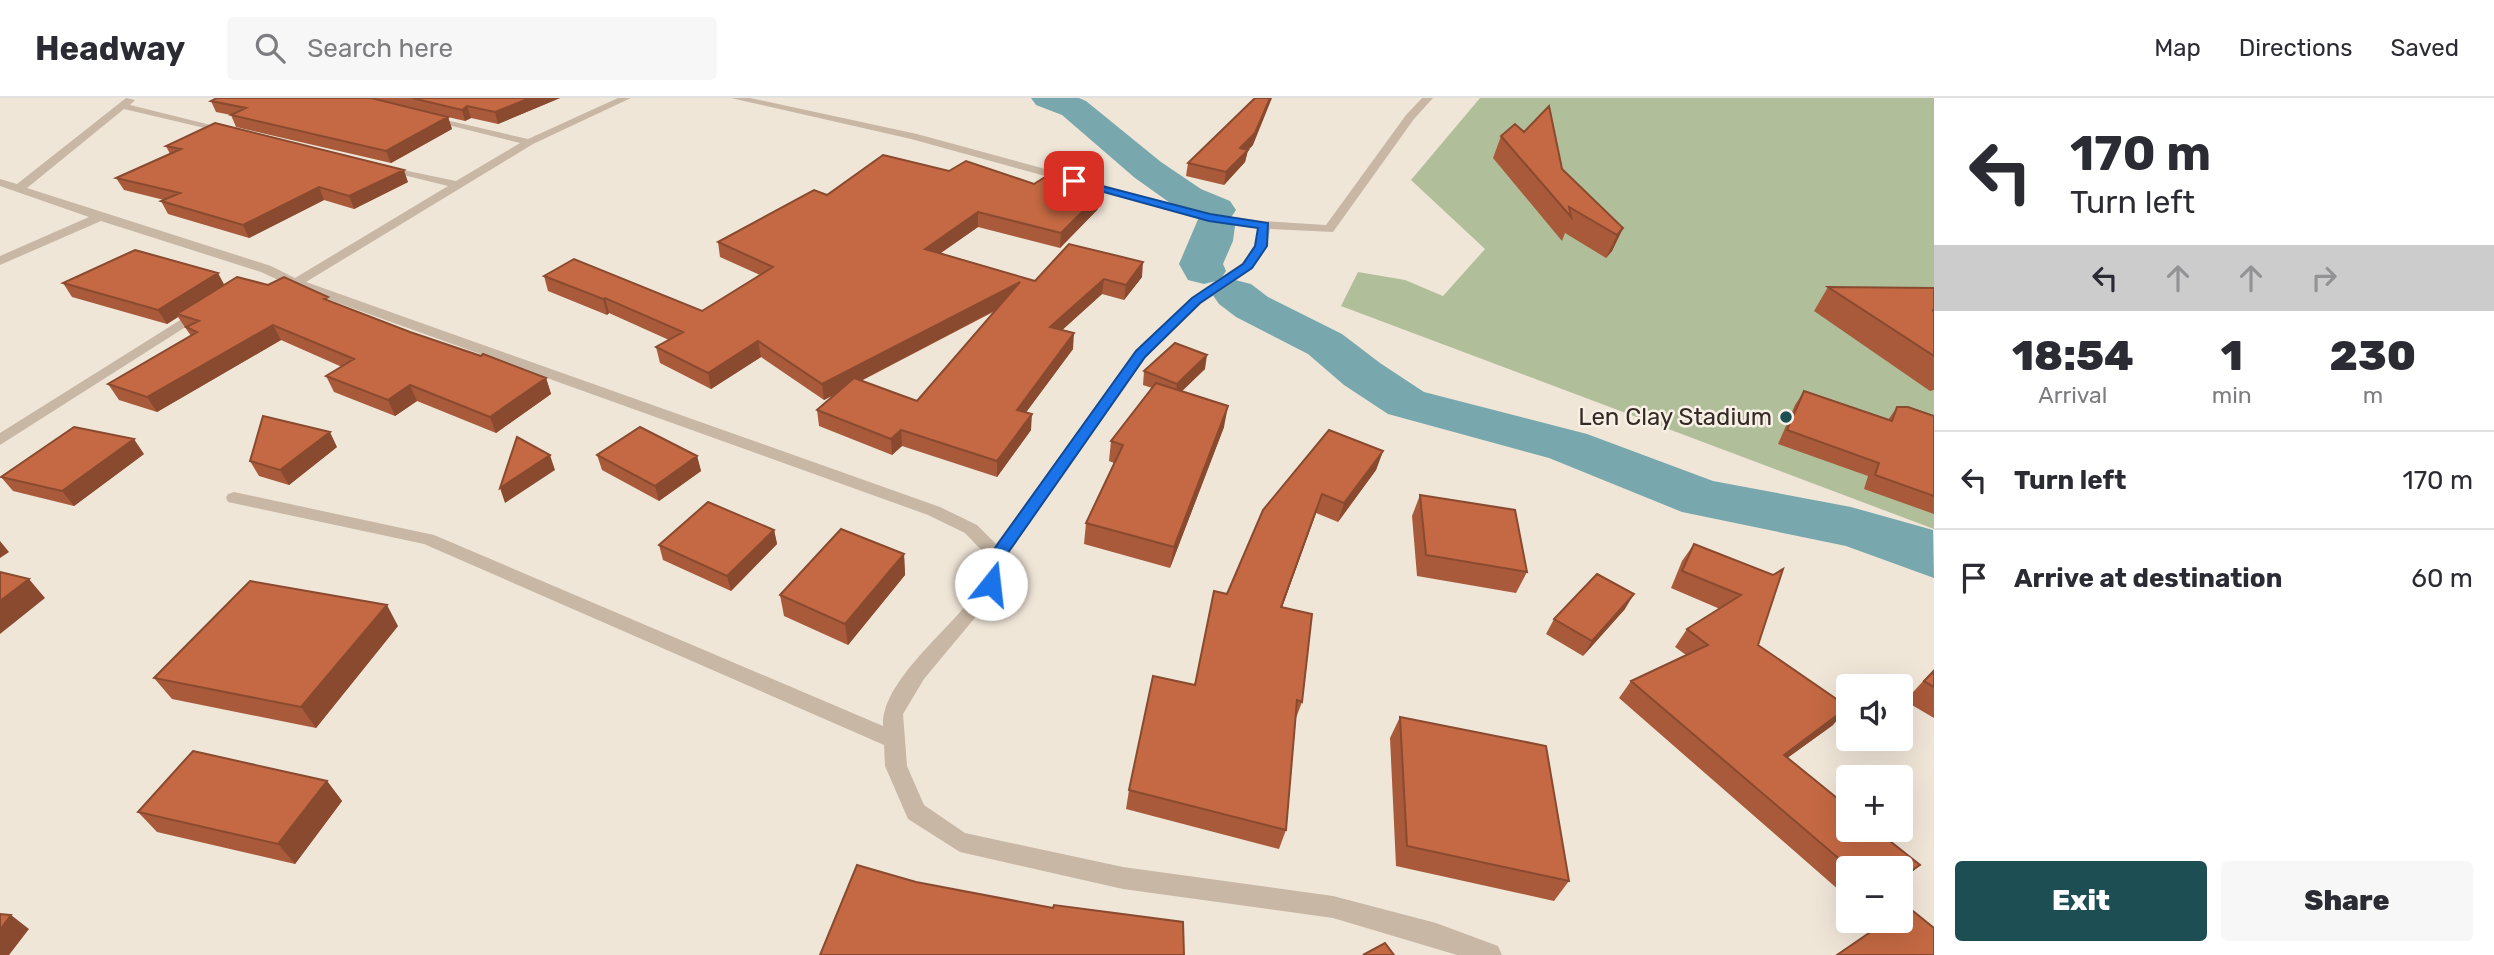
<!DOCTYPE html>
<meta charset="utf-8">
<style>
body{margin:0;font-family:Rubik,sans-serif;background:#f7f7f7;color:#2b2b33;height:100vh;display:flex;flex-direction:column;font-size:26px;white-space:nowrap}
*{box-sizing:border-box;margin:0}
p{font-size:23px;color:#7c7c81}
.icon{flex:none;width:38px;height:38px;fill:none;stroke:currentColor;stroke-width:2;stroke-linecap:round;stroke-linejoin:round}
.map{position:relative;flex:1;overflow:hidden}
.sheet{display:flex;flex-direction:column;background:#fff;width:560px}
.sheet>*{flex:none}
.top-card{background:#fff;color:#2b2b33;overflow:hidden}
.buttons{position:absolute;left:1836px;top:576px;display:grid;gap:14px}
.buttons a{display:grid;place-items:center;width:77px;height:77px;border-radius:7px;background:#fff;box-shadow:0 7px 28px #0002;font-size:35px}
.pin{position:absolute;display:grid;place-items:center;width:60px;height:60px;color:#fff;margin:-30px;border-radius:14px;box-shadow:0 4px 10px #0006}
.me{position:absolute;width:77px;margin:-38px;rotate:16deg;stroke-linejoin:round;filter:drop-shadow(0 0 5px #0008)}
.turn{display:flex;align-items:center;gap:24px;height:147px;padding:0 21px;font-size:32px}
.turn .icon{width:91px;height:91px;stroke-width:2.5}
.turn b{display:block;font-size:49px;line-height:60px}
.lanes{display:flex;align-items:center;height:66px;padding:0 21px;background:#0003;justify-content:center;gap:35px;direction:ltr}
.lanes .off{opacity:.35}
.eta{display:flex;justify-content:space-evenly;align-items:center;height:119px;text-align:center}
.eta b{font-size:42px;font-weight:800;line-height:49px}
.primary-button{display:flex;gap:14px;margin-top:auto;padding:14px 21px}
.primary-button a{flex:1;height:80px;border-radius:7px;background:#1d4e54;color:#fff;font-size:28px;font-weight:800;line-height:80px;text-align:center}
.primary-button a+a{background:#f7f7f7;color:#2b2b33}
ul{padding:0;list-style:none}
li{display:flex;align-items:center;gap:21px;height:98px;padding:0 21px;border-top:2px solid #e1e1e2}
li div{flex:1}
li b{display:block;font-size:26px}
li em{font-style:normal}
header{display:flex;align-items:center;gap:42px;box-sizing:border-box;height:98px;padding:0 35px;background:#fff;border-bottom:2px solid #e1e1e2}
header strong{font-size:33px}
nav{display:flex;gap:38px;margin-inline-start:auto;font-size:24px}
.search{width:490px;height:63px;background:#f7f7f7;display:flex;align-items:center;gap:18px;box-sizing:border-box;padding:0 24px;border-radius:7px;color:#7c7c81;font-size:26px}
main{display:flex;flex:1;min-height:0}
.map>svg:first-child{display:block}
.green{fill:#b0bf99}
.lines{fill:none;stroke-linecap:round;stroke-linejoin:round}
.river{fill:#78a8ad;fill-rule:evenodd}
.minor{fill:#c8b7a5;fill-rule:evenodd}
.wall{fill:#a95a3a;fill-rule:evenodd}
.shaded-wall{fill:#894a2f}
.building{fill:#c46943;stroke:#894a2f;stroke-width:2}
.route{fill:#1a73e8;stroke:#114b97;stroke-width:2}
.poi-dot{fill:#1d4e54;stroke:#f8f0e4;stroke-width:2.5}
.labels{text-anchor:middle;stroke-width:5;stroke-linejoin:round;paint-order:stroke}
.poi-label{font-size:24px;fill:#342b26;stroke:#f8f0e4;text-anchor:end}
</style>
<header>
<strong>Headway</strong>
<div class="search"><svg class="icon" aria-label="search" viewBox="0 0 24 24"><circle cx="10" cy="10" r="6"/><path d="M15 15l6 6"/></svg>Search here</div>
<nav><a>Map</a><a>Directions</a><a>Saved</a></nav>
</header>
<main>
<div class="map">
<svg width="1934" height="857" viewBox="0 0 1934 857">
<rect width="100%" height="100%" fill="#f0e6d8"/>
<path class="green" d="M 1480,0 L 1934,0 L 1934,431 L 1341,208 L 1358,174 L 1405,182 L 1443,198 L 1485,151 L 1411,82 Z"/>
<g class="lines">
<path class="river" d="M 1031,0 L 1079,0 L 1086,3 L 1161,64 L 1201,91 L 1230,103 L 1236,112 L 1230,121 L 1235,128 L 1233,143 L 1223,166 L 1226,173 L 1220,182 L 1204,186 L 1188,182 L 1179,166 L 1199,119 L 1173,107 L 1135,80 L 1062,17 L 1036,7 Z
M 1235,182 L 1251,186 L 1268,199 L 1342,236 L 1380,265 L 1424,294 L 1587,336 L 1713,383 L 1851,409 L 1933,432 L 1934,480 L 1846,448 L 1682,414 L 1549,360 L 1388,316 L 1344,287 L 1308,256 L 1236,219 L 1219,206 L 1212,196 L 1219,186 Z"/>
<path class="minor" d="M 126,0 L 135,2 L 130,7 L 235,33 L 230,36 L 124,11 L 27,90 L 271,168 L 295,180 L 448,88 L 379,71 L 379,67 L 456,83 L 520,45 L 424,21 L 424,17 L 528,41 L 618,0 L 631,0 L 533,46 L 306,184 L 940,409 L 977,427 L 996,446 L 1136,253 L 1191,200 L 1242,165 L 1255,148 L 1258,130 L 1209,123 L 911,41 L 731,0 L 750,0 L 917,36 L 1210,116 L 1264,123 L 1326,127 L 1406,17 L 1422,0 L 1433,0 L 1414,21 L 1333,134 L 1270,131 L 1267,148 L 1252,171 L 1201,206 L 1146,259 L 1006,459 L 998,492 L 924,581 L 903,616 L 907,668 L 924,707 L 965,735 L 1123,769 L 1333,798 L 1436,825 L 1498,848 L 1502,857 L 1457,857 L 1333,820 L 1123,791 L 960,754 L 908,721 L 885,668 L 884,647 L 424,446 L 228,404 L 226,400 L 228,396 L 234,394 L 434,437 L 883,628 C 881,580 959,526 981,486 C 985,479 986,467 988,459 L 965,435 L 928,417 L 291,188 L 261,174 L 101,123 L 0,167 L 0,158 L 89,119 L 0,88 L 0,81 L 17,86 Z
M 201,209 L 208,213 L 206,216 L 0,347 L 0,335 Z"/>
</g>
<path class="wall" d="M 217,0 L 560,0 L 498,26 L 471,20 L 465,23 L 448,19 L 452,31 L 391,65 L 236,29 L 231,17 L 216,14 L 211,3 Z
M 1501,38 L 1562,71 L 1623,130 L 1612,153 L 1606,160 L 1565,135 L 1562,143 L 1493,60 Z
M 1253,47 L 1248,52 L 1245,64 L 1224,87 L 1186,78 L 1188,65 Z
M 166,48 L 408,84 L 354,111 L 324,102 L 249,140 L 168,116 L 161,103 L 164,102 L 124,92 L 116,80 L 170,56 Z
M 949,73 L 1099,97 L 1098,111 L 1060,150 L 978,129 L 941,155 L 1035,183 L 1142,179 L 1124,202 L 1102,196 L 1062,232 L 1073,251 L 1026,314 L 1031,332 L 997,379 L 902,348 L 892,357 L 819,328 L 817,312 L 837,295 L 824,302 L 761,259 L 711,291 L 660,265 L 656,249 L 669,242 L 609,215 L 607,217 L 548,193 L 544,178 L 702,213 L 760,177 L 720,159 L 718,144 L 827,97 ZM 997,212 L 917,303 L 861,283 Z
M 63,185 L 224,187 L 330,203 L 410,234 L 546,280 L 551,296 L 496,335 L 417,303 L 395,318 L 334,294 L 326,278 L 342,269 L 281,242 L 157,314 L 119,302 L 108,286 L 191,238 L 178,219 L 167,226 L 72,199 Z
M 1828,189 L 1934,190 L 1934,292 L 1930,293 L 1814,213 Z
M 1205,271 L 1181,293 L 1224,329 L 1170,470 L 1084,446 L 1086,425 L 1114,365 L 1109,363 L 1111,343 L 1152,290 L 1143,287 L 1144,273 Z
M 1804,293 L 1888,322 L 1897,309 L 1934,318 L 1934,416 L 1864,391 L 1868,378 L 1778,346 L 1795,307 Z
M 337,349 L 289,387 L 259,378 L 250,363 Z
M 1383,353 L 1376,372 L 1338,424 L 1316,415 L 1282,509 L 1302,604 L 1296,620 L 1286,732 L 1279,751 L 1126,711 L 1129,692 L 1194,587 L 1227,496 L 1263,412 Z
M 144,356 L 74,408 L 13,393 L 1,379 Z
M 597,357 L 697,358 L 701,373 L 659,403 L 602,372 Z
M 1420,397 L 1527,474 L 1516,495 L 1417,478 L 1412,418 Z
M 774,432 L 777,446 L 731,493 L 663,462 L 659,447 Z
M 1694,446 L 1773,477 L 1758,547 L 1833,627 L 1787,660 L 1920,767 L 1900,784 L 1900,770 L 1848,770 L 1848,800 L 1619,600 L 1631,583 L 1686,557 L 1675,549 L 1687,531 L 1720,511 L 1671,490 L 1682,463 Z
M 904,456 L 905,477 L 848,547 L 784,518 L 780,497 Z
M 1625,511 L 1583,558 L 1546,536 L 1554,521 Z
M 398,528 L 316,630 L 172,601 L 154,580 Z
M 1934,571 L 1934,620 L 1905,603 Z
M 1400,619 L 1569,783 L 1554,803 L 1396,768 L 1390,640 Z
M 327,683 L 342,703 L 295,766 L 157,734 L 138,714 Z"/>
<path class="shaded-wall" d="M 530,0 L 560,0 L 498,26 L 495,14 Z
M 1270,0 L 1272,0 L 1253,47 L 1237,63 L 1240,50 Z
M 467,8 L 471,20 L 465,23 L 462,12 Z
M 448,19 L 452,31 L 391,65 L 386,53 Z
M 1248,52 L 1245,64 L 1224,87 L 1226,74 Z
M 404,72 L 408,84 L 354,111 L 349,98 Z
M 319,89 L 324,102 L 249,140 L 243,127 Z
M 1099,97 L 1098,111 L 1060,150 L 1061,135 Z
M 978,114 L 978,129 L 926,165 L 925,151 Z
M 1623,130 L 1612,153 L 1606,160 L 1617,137 Z
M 1143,164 L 1142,179 L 1124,202 L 1126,187 Z
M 218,175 L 225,188 L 177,216 L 178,219 L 167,226 L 158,212 Z
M 1104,181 L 1102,196 L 1049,244 L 1050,229 Z
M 1020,184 L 1020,199 L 824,302 L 822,286 Z
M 605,200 L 609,215 L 607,217 L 603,201 Z
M 273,227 L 281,242 L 157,314 L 147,299 Z
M 1074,235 L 1073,251 L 1016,328 L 1017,312 Z
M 758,243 L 761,259 L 711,291 L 708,275 Z
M 1207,257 L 1205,271 L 1175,300 L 1177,286 Z
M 546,280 L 551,296 L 496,335 L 490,319 Z
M 410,287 L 417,303 L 395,318 L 388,302 Z
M 1228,308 L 1224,329 L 1170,470 L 1174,449 Z
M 1032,316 L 1031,332 L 997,379 L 997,363 Z
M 901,332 L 902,348 L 892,357 L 891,341 Z
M 330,334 L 337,349 L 289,387 L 280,372 Z
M 134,341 L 144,356 L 74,408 L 62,393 Z
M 1383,353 L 1376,372 L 1338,424 L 1344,405 Z
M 550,357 L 555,372 L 505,405 L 500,390 Z
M 697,358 L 701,373 L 659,403 L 655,388 Z
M 1322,396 L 1316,415 L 1275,529 L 1281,509 Z
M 774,432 L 777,446 L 731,493 L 727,478 Z
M 0,443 L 9,454 L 0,460 Z
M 904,456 L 905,477 L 848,547 L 845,526 Z
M 29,481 L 45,500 L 0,536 L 0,503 Z
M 1634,496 L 1625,511 L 1583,558 L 1592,543 Z
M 387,507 L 398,528 L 316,630 L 301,609 Z
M 1848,610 L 1833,627 L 1768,674 L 1784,657 Z
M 327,683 L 342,703 L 295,766 L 278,746 Z
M 1920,767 L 1901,784 L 1900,780 Z
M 11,817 L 29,831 L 9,857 L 0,857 L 0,832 Z"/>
<path class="building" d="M 217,0 L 371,0 L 448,19 L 386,53 L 231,17 L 246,10 L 211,3 Z
M 412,0 L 530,0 L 495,14 L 467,8 L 462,12 Z
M 1255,0 L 1270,0 L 1255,35 L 1240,50 L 1248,52 L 1226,74 L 1188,65 Z
M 1549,8 L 1562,71 L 1623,130 L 1617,137 L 1569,109 L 1571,119 L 1501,38 L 1515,26 L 1524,34 Z
M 215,25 L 404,72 L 349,98 L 319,89 L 243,127 L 161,103 L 180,95 L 116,80 L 181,51 L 166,48 Z
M 883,57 L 949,73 L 966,63 L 1034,86 L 1045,79 L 1099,97 L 1061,135 L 978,114 L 925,151 L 1035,183 L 1069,146 L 1143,164 L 1126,187 L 1104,181 L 1050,229 L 1074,235 L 1017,312 L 1032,316 L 997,363 L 901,332 L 891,341 L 817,312 L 854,280 L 917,303 L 1020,184 L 822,286 L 758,243 L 708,275 L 656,249 L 683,234 L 605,200 L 603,201 L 544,178 L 574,161 L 702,213 L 773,169 L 718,144 L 814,92 L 827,97 Z
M 135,152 L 218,175 L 158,212 L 63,185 Z
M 237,179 L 268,187 L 284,179 L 328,199 L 324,201 L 410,234 L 481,258 L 483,256 L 546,280 L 490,319 L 410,287 L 388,302 L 326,278 L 354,261 L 273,227 L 147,299 L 108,286 L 197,234 L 186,229 L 199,223 L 177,216 Z
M 1828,189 L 1934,190 L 1934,212 L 1932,212 L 1934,213 L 1934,258 Z
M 1175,245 L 1207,257 L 1177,286 L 1144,273 Z
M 1156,285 L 1228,308 L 1174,449 L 1086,425 L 1123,347 L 1111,343 Z
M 1804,293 L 1892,323 L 1897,309 L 1908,309 L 1934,318 L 1934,398 L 1875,377 L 1879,365 L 1787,332 Z
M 263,318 L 330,334 L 280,372 L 250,363 Z
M 74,329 L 134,341 L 62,393 L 1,379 Z
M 640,329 L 697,358 L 655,388 L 597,357 Z
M 1329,332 L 1383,353 L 1344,405 L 1322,396 L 1281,509 L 1312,516 L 1302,604 L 1297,602 L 1286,732 L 1129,692 L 1153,578 L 1195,587 L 1214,493 L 1227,496 L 1263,412 Z
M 517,339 L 550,357 L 500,390 Z
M 1420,397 L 1515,412 L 1527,474 L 1426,457 Z
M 708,404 L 774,432 L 727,478 L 659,447 Z
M 841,431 L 904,456 L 845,526 L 780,497 Z
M 1694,446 L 1773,477 L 1783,471 L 1758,547 L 1848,609 L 1784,657 L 1848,709 L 1848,732 L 1876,732 L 1920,767 L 1900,780 L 1900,770 L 1850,770 L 1631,583 L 1708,547 L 1687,531 L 1741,497 L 1682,473 Z
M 0,474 L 29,481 L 0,503 Z
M 1597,476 L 1634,496 L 1592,543 L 1554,521 Z
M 250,483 L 387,507 L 301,609 L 154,580 Z
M 1934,573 L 1934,589 L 1924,583 Z
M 1400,619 L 1546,648 L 1569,783 L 1407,748 Z
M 193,653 L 327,683 L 278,746 L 138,714 Z
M 857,767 L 916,784 L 1053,810 L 1054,807 L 1183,824 L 1184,857 L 820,857 Z
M 1908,809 L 1934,830 L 1934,857 L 1837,857 L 1888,822 L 1900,822 L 1900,814 Z
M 0,816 L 11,817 L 0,832 Z
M 1385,845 L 1394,857 L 1363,857 Z"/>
<path class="route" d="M 1071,80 L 1210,116 L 1268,125 L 1267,148 L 1252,170 L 1200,205 L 1145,259 L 1005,459 L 999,486 L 991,493 L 982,486 L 992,454 L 1136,253 L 1192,200 L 1243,166 L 1255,148 L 1258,130 L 1209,123 L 1071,85 Z"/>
<circle class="poi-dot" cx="1786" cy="319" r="7"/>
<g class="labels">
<g class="poi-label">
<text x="1772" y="327">Len Clay Stadium</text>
</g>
</g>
</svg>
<div class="buttons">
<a><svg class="icon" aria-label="sound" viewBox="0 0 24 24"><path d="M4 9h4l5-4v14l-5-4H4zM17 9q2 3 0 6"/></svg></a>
<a>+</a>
<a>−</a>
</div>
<div class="pin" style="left:1074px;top:83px;background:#d93025"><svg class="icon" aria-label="arrive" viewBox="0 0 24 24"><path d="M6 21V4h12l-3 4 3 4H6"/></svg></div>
<svg class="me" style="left:991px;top:486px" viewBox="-20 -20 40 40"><circle r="19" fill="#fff"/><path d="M0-13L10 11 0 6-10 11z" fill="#1a73e8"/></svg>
</div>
<section class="sheet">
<div class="top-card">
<div class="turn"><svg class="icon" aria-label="left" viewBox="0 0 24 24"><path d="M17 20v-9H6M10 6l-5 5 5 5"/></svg><div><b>170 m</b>Turn left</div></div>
<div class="lanes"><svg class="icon" aria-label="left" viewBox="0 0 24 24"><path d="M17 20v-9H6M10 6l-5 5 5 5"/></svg><svg class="icon off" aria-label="ahead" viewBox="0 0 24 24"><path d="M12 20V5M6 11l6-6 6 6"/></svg><svg class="icon off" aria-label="ahead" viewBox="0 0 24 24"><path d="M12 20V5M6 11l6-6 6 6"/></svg><svg class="icon off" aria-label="right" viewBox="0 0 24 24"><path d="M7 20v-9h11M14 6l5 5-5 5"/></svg></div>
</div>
<div class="eta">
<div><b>18:54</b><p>Arrival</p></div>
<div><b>1</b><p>min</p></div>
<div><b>230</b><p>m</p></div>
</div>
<ul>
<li><svg class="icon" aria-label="left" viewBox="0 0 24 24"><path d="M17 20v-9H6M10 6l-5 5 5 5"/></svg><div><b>Turn left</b></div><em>170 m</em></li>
<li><svg class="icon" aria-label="arrive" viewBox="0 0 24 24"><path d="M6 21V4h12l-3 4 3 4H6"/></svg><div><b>Arrive at destination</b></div><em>60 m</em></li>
</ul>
<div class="primary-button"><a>Exit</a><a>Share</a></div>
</section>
</main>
